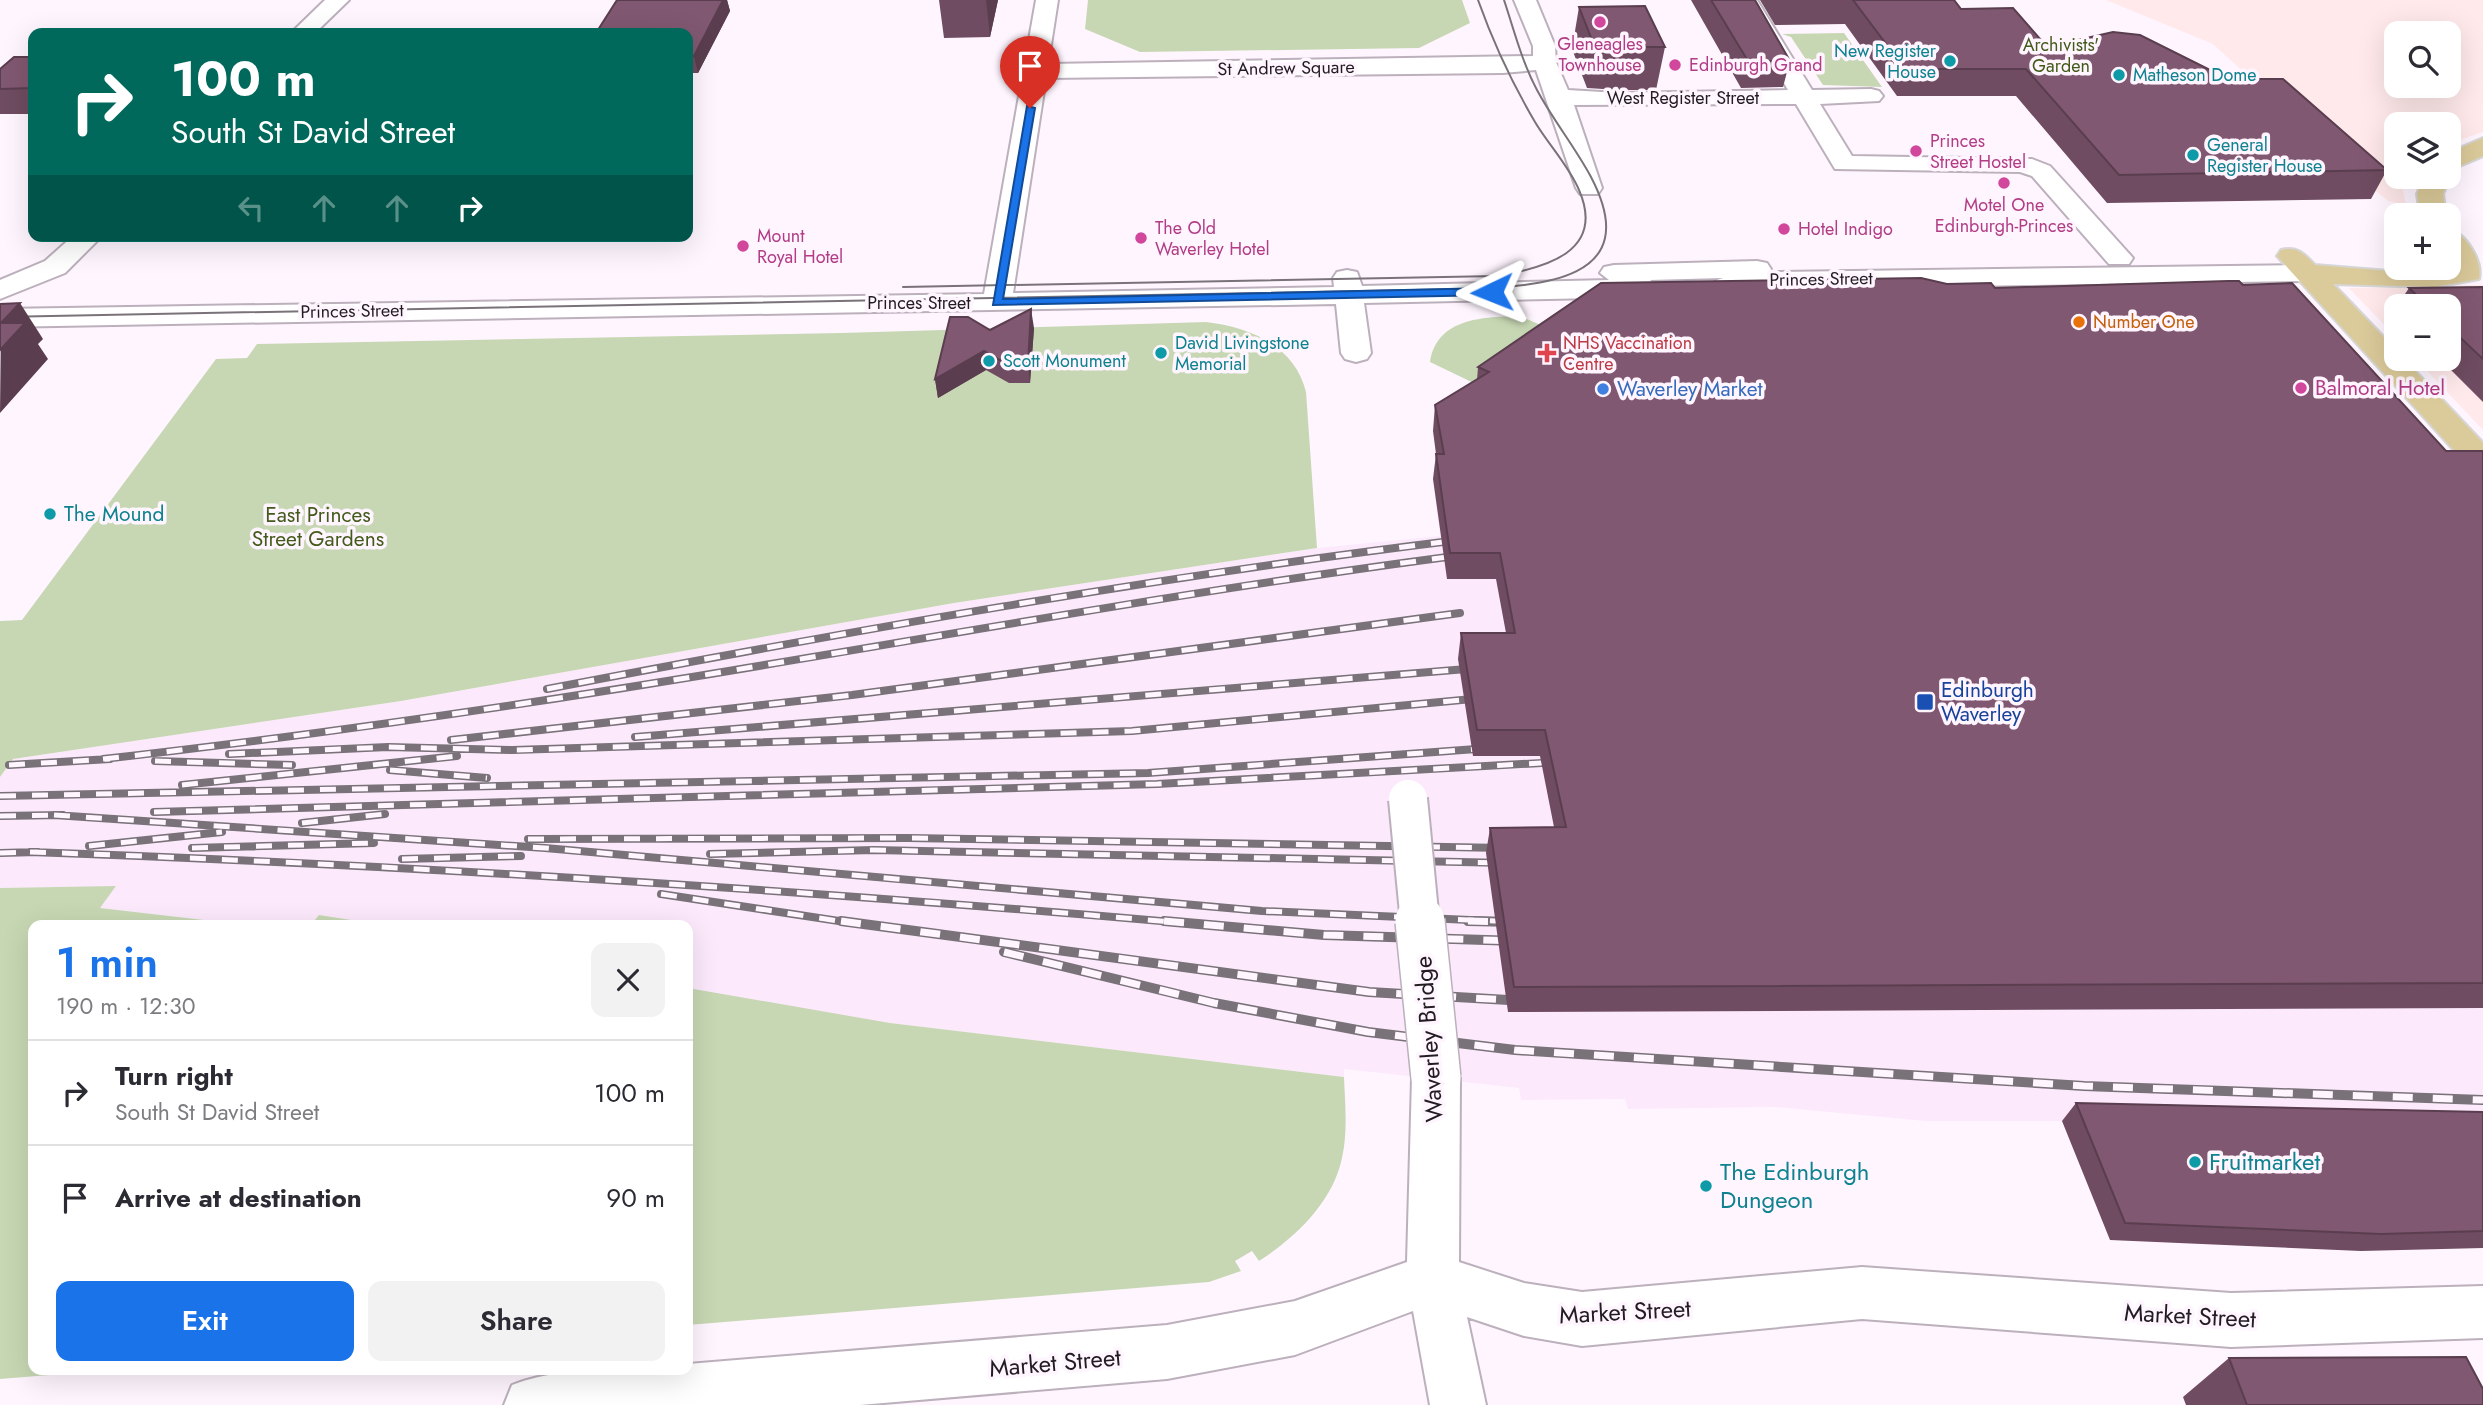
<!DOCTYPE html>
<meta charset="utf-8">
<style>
body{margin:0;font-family:Jost,sans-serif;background:#f2f2f3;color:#2b2b33;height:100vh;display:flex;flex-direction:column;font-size:26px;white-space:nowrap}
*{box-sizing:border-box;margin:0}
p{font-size:23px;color:#7c7c81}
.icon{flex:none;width:38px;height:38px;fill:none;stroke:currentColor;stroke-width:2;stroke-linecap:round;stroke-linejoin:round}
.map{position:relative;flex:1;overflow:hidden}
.drawer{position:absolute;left:28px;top:920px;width:665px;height:455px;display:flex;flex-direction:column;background:#fff;border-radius:14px;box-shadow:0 7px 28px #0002}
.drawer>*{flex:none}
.guide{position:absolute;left:28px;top:28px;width:665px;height:214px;border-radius:14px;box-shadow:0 7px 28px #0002;background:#00695c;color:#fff;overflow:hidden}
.buttons{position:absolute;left:2384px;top:21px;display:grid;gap:14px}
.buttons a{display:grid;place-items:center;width:77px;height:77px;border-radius:14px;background:#fff;box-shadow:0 7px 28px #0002;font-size:35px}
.pin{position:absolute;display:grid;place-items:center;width:60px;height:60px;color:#fff;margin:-72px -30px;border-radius:50% 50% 50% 0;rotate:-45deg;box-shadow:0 0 7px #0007}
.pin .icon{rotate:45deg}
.me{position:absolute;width:77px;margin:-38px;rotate:268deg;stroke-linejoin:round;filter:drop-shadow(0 0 5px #0008)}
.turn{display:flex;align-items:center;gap:24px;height:147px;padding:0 28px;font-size:32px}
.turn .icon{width:91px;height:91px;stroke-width:2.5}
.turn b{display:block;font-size:49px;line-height:60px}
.lanes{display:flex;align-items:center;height:66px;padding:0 28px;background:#0003;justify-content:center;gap:35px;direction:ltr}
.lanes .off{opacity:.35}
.round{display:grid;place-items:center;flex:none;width:74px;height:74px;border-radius:14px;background:#f2f2f3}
.summary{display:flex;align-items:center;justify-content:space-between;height:119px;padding:0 28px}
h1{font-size:42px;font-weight:600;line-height:52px;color:#1a73e8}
.action{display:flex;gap:14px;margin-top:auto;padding:14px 28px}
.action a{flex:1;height:80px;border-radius:14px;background:#1a73e8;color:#fff;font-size:28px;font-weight:600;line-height:80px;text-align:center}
.action a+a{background:#f2f2f3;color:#2b2b33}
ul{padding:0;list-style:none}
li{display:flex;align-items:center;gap:21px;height:105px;padding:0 28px;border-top:2px solid #e1e1e2}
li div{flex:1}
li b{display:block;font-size:26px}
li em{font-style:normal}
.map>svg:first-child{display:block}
.commercial{fill:#ffe9ea;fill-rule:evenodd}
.built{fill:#fceafc}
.green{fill:#c7d7b3}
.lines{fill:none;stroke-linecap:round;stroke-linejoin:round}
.minor-casing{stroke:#bcb0bc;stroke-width:4}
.major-casing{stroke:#d7d6d7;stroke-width:4}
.minor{fill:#fff;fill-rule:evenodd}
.major{fill:#dbca9a;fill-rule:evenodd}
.tram{stroke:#797279;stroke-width:2}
.rail-far2-casing{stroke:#797279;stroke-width:6}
.rail-far1-casing{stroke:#797279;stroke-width:8}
.rail-casing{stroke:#797279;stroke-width:10}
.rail-far2{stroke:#fff5ff;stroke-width:4.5;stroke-dasharray:12;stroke-linecap:butt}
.rail-far1{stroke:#fff5ff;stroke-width:5;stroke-dasharray:16;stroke-linecap:butt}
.rail{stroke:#fff5ff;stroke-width:7;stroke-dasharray:20;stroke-linecap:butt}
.minor-bridge-far1-casing{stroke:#bcb0bc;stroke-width:42;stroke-linecap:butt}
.minor-bridge-casing{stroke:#bcb0bc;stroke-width:52;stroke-linecap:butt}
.minor-bridge-far1{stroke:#fff;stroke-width:38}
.minor-bridge{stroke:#fff;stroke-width:49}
.wall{fill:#6f4c61}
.shaded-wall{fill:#5a3e4f}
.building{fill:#815871;stroke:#5a3e4f;stroke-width:2}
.route{fill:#1a73e8;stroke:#114b97;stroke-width:2}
.hotel-dot{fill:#d1479c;stroke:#fff5ff;stroke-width:2.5}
.culture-dot{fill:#0f9aa8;stroke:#fff5ff;stroke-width:2.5}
.food-dot{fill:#e8710a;stroke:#fff5ff;stroke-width:2.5}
.health-dot{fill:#e0444e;stroke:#fff5ff;stroke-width:2.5}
.shop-dot{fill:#3f7fe0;stroke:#fff5ff;stroke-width:2.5}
.transit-dot{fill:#1a4fb4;stroke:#fff5ff;stroke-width:2.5}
.labels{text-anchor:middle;stroke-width:7;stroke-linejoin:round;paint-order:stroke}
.far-hotel-label{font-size:18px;fill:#b23c85;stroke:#fff5ff;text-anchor:start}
.far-park-label{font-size:18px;fill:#435b1a;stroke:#fff5ff}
.far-culture-label{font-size:18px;fill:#0d838f;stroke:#fff5ff;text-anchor:start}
.far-street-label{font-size:18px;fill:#201c20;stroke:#fff5ff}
.far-food-label{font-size:18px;fill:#c56008;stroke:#fff5ff;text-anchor:start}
.far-health-label{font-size:18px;fill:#be3a42;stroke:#fff5ff;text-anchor:start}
.hotel-label{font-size:21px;fill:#b23c85;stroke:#fff5ff;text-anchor:start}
.shop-label{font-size:21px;fill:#366cbe;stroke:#fff5ff;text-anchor:start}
.culture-label{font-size:21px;fill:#0d838f;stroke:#fff5ff;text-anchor:start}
.park-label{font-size:21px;fill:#435b1a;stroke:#fff5ff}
.transit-label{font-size:21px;fill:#164399;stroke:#fff5ff;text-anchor:start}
.near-street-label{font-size:24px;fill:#201c20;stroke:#fff5ff}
.near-culture-label{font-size:24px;fill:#0d838f;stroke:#fff5ff;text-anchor:start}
</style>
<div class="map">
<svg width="2483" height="1405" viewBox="0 0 2483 1405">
<rect width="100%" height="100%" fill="#fff5ff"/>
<path class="commercial" d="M 2106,0 L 2483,0 L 2483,132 L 2448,144 L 2448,124 L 2396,124 L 2396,177 L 2403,177 L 2401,180 L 2406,205 L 2388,201 L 2356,175 L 2213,44 ZM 2396,33 L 2448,33 L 2448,86 L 2396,86 Z
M 2483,285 L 2483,430 L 2416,359 L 2448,359 L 2448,306 L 2396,306 L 2396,337 L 2349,288 Z"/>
<path class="built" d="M 2483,477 L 2483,1131 L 2062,1121 L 1925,1121 L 1775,1107 L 1628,1109 L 1625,1099 L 1521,1100 L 1519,1088 L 1344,1069 L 1344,1077 L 890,1023 L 744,1000 L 688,988 L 688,926 L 390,926 L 319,915 L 310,926 L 257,926 L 99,908 L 115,887 L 0,888 L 0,777 L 13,759 L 401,701 L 954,603 L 1317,548 L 1440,536 L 1433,479 Z"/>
<path class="green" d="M 1088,0 L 1462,0 L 1470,23 L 1419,48 L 1140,52 L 1085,29 Z
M 1844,33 L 1882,87 L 1823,85 L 1791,37 L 1782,34 Z
M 1520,316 L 1559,333 L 1482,387 L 1430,362 C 1437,317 1485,317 1520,316 Z
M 1206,322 C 1250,327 1295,346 1306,392 L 1317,548 L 954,603 L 401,701 L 13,759 L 0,777 L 0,621 L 22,620 L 216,359 L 247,358 L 257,344 L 841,333 Z
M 116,886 L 100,908 L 257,926 L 33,926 L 33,1370 L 111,1370 L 0,1379 L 0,888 Z
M 319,915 L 390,926 L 310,926 Z
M 688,988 L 890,1023 L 1344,1077 C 1345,1103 1348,1132 1342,1158 C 1333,1202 1295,1238 1259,1261 L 1252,1251 L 1235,1261 L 1241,1271 L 1209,1282 L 688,1325 Z"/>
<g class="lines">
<g class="minor-casing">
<path id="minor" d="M 325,0 L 349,0 L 315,33 L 291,33 Z
M 1036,0 L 1058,0 L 1048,64 L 1533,56 L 1533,46 L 1514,0 L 1536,0 L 1555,46 L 1556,62 L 1568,90 L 1619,93 L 1788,90 L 1735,0 L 1757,0 L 1812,90 L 1871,89 L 1879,91 L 1883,96 L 1879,101 L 1820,104 L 1852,156 L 2032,159 L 2050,166 L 2133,258 L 2129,264 L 2109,264 L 2032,176 L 2020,172 L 1835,169 L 1796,104 L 1574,105 L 1602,188 L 1598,194 L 1580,194 L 1576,188 L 1536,70 L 1503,73 L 1046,78 L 1013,293 L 1334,287 L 1333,278 L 1337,272 L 1347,270 L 1357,272 L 1362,286 L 1609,280 L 1600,273 L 1604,267 L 1614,265 L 1757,261 L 1767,263 L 1771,269 L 1769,272 L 2306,265 L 2316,267 L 2320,273 L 2316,279 L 2306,281 L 1762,289 L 1748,294 L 1717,292 L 1713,286 L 1717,280 L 1723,278 L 1650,280 L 1660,288 L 1656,294 L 1646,297 L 1364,303 L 1371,353 L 1367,359 L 1356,362 L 1345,359 L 1341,353 L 1336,304 L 0,327 L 0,309 L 984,294 Z
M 73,236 L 102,236 L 65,273 L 0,299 L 0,280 L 45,261 Z
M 1436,1057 L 1453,1063 L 1460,1078 L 1459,1262 L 1524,1283 L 1582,1292 L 1862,1267 L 2231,1293 L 2483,1286 L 2483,1338 L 2231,1347 L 1862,1319 L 1582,1346 L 1524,1336 L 1467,1317 L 1486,1405 L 1430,1405 L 1413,1311 L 1295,1355 L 1167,1379 L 860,1405 L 504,1405 L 512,1385 C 562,1365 634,1370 688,1370 L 688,1364 L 1167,1325 L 1295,1301 L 1407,1262 L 1412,1078 L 1419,1063 Z"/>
</g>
<g class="major-casing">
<path id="major" d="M 2483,138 L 2483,156 L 2448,171 L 2448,153 Z
M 2448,175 L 2450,177 L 2443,194 L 2446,215 L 2420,215 L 2417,194 L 2424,177 Z
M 2448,229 C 2466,233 2483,261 2479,279 L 2435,287 L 2333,284 L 2396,350 L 2396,359 L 2404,359 L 2483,443 L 2483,472 L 2471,469 L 2277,256 L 2281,250 C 2298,246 2304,254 2315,265 L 2389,271 L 2454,268 L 2456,264 L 2448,255 Z"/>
</g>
<use href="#minor" class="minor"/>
<use href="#major" class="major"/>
<path class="tram" d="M 903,287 L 1497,276 C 1545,268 1606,252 1579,190 C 1569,166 1548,144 1535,122 C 1512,83 1493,42 1478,0
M 0,317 L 1465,289 C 1539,286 1646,282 1591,177 C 1575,147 1553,120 1537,90 C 1522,62 1514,30 1504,0"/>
<g class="rail-far2-casing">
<path id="rail-far2" d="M 1450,541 L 1459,540"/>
</g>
<g class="rail-far1-casing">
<path id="rail-far1" d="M 547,689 C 850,631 1153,577 1459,540
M 635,737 L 1479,668
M 451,740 L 852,695 L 1460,613
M 229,754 L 388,747 L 513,750 L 1132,731 L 1483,698
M 103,759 C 300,737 496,709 692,677 C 949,635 1205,588 1463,555
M 155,761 L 292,765
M 9,765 L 110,759
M 390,770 L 487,778
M 182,785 L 457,756
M 0,796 L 1148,773 L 1490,748
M 154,812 L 1157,784 L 1560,762
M 54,815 L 545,848 L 1262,911 L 1516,922
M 0,816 L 63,815
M 302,823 L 385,814
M 528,839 L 908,838 L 1505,848
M 89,846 L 222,832
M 192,848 L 374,843
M 30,852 C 415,865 800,890 1184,923
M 0,853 L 38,852
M 710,854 L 874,850 L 1508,863
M 402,859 L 521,856
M 661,894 L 852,923"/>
</g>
<g class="rail-casing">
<path id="rail" d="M 841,921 L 1369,992 L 1526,1001
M 1164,921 L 1324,935 L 1518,941
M 1468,921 L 1516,922
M 1004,952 L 1214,1003 L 1368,1032 L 1515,1050 L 2084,1086 L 2483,1100"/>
</g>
<use href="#rail-far2" class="rail-far2"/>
<use href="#rail-far1" class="rail-far1"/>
<use href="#rail" class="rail"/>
<g class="minor-bridge-far1-casing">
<path id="minor-bridge-far1" d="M 1408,799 L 1420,923"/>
</g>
<g class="minor-bridge-casing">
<path id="minor-bridge" d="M 1420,921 L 1436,1078"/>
</g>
<use href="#minor-bridge-far1" class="minor-bridge-far1"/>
<use href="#minor-bridge" class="minor-bridge"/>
</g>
<path class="wall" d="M 617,0 L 727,0 L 730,11 L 698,73 L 688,73 L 688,75 L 688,33 Z
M 939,0 L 998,0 L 990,37 L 944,38 Z
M 1691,0 L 1755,0 L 1790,61 L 1783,87 L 1741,88 Z
M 1760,0 L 1954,0 L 1961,9 L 2047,47 L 2387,170 L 2371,199 L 2107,203 L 2016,96 L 1897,96 L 1845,24 L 1775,25 Z
M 1579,7 L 1665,47 L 1656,90 L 1619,90 L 1587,88 L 1572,49 Z
M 33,57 L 33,114 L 0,114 L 0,69 Z
M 1947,284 L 1995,288 L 2243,285 L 2446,451 L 2483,451 L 2483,1008 L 1508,1012 L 1486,853 L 1490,828 L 1554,827 L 1540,756 L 1473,756 L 1458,659 L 1461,633 L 1506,633 L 1496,579 L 1447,579 L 1433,479 L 1436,454 L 1433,431 L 1435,405 L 1477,380 L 1478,367 Z
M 2483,287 L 2483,402 L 2440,359 L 2448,359 L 2448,306 L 2397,306 L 2409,288 Z
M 1034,328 L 1030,383 L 1009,383 L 986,370 L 938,398 L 935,379 L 990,330 Z
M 2076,1103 L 2483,1112 L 2483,1248 L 2361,1251 L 2110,1240 L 2062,1121 Z
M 2229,1358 L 2483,1405 L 2186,1405 L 2183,1397 Z"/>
<path class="shaded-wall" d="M 723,0 L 727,0 L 730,11 L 698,73 L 694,56 Z
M 986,0 L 998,0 L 990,37 Z
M 20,303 L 43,339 L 38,344 L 48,359 L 0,413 L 1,323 Z
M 1031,309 L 1034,328 L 1030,383 L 1028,364 Z
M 984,351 L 986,370 L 938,398 L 935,379 Z"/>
<path class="building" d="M 617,0 L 723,0 L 694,56 L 688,56 L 688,33 L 596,33 Z
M 1711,0 L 1755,0 L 1790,61 L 1748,61 Z
M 1853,0 L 1954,0 L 1961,9 L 2013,8 L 2047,47 L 2113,32 L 2140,35 L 2228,79 L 2283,79 L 2387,170 L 2119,175 L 2026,69 L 1905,69 Z
M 1645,6 L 1665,47 L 1627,47 L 1594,45 L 1579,7 Z
M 14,57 L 33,57 L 33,88 L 0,89 L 0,69 Z
M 1921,278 L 1947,284 L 1991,283 L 1995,288 L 2228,281 L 2239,281 L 2243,285 L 2292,283 L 2446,451 L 2483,451 L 2483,983 L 1514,987 L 1490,828 L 1566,827 L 1545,730 L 1477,730 L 1461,633 L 1515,633 L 1500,553 L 1450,553 L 1436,454 L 1444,454 L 1435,405 L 1489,372 L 1478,367 L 1601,283 Z
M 2483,287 L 2483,359 L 2448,326 L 2448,306 L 2428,306 L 2409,288 Z
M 20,303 L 1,323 L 25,323 L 0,350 L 0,304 Z
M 1031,309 L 1028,364 L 1007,364 L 984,351 L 935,379 L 950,317 L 968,317 L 990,330 Z
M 2076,1103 L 2483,1112 L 2483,1231 L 2381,1234 L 2125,1223 Z
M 2466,1357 L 2483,1389 L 2483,1405 L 2247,1405 L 2229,1358 Z"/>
<path class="route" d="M 1027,106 L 1035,108 L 1003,299 L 1492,288 L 1498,292 L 1492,295 L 993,305 Z"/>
<g class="hotel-dot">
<circle cx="1600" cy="22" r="7"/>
<circle cx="1675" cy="65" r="7"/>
<circle cx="1916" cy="151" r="7"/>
<circle cx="2004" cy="183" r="7"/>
<circle cx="1784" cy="229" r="7"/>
<circle cx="1141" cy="238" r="7"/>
<circle cx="743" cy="246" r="7"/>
<circle cx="2301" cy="388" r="7"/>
</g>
<g class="culture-dot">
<circle cx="1950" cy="61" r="7"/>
<circle cx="2119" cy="75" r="7"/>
<circle cx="2193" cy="155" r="7"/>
<circle cx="1161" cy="353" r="7"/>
<circle cx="989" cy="361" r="7"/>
<circle cx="50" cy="514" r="7"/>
<circle cx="2195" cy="1162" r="7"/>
<circle cx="1706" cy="1186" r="7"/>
</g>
<circle class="food-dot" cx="2079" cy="322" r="7"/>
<path class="health-dot" d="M1543.5 342.5h7v7h7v7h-7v7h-7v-7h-7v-7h7z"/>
<circle class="shop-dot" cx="1603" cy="389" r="7"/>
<rect class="transit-dot" x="1916" y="693" width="18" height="18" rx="3.5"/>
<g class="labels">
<g class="far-hotel-label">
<text x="1600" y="50" text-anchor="middle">Gleneagles<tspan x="1600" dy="21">Townhouse</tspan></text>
<text x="1689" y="71">Edinburgh Grand</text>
<text x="1930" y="147">Princes<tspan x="1930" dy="21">Street Hostel</tspan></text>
<text x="2004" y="211" text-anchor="middle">Motel One<tspan x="2004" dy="21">Edinburgh-Princes</tspan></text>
<text x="1155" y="234">The Old<tspan x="1155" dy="21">Waverley Hotel</tspan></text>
<text x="1798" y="235">Hotel Indigo</text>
<text x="757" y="242">Mount<tspan x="757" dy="21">Royal Hotel</tspan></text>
</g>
<g class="far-park-label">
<text x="2061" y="51">Archivists'<tspan x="2061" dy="21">Garden</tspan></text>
</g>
<g class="far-culture-label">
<text x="1936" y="57" text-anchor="end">New Register<tspan x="1936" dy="21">House</tspan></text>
<text x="2133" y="81">Matheson Dome</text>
<text x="2207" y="151">General<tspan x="2207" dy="21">Register House</tspan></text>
<text x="1175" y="349">David Livingstone<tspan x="1175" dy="21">Memorial</tspan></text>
<text x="1003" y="367">Scott Monument</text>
</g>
<g class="far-street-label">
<text transform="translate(1286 68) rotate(-1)" y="6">St Andrew Square</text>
<text x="1683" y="104">West Register Street</text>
<text transform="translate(1821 279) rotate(-1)" y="6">Princes Street</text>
<text x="919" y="309">Princes Street</text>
<text transform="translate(352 311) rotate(-1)" y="6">Princes Street</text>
</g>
<g class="far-food-label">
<text x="2093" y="328">Number One</text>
</g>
<g class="far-health-label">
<text x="1563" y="349">NHS Vaccination<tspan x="1563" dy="21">Centre</tspan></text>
</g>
<g class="hotel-label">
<text x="2315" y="395">Balmoral Hotel</text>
</g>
<g class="shop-label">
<text x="1617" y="396">Waverley Market</text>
</g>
<g class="culture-label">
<text x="64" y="521">The Mound</text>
</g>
<g class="park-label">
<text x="318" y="522">East Princes<tspan x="318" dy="24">Street Gardens</tspan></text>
</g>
<g class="transit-label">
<text x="1941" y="697">Edinburgh<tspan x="1941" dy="24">Waverley</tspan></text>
</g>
<g class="near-street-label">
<text transform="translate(1429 1039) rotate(-94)" y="8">Waverley Bridge</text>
<text transform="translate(1625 1312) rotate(-3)" y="8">Market Street</text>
<text transform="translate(2190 1316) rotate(3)" y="8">Market Street</text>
<text transform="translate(1055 1363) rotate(-5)" y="8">Market Street</text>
</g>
<g class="near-culture-label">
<text x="2209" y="1170">Fruitmarket</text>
<text x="1720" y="1180">The Edinburgh<tspan x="1720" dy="28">Dungeon</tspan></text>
</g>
</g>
</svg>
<div class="buttons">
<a><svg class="icon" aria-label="search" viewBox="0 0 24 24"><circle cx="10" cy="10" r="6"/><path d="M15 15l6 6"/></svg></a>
<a><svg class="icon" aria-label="layers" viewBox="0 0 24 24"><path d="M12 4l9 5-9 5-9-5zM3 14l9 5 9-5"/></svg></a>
<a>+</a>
<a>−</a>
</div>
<div class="pin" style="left:1030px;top:108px;background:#d93025"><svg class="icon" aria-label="arrive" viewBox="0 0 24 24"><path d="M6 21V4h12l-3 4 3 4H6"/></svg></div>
<svg class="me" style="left:1492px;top:292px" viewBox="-20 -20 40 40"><path d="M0-17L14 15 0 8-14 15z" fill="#1a73e8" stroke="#fff" stroke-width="4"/></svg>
<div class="guide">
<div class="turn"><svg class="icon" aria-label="right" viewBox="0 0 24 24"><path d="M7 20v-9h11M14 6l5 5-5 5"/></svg><div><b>100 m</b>South St David Street</div></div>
<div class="lanes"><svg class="icon off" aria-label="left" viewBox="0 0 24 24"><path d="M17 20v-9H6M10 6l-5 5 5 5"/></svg><svg class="icon off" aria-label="ahead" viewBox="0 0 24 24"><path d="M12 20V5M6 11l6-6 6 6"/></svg><svg class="icon off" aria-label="ahead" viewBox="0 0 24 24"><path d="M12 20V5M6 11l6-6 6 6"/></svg><svg class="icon" aria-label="right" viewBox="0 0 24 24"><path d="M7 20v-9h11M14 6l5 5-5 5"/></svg></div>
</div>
<section class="drawer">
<div class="summary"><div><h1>1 min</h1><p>190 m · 12:30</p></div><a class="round"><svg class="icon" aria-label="close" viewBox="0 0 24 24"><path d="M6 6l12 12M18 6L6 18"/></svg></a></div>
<ul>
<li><svg class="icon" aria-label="right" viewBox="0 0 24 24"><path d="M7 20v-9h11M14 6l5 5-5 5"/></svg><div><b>Turn right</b><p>South St David Street</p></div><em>100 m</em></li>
<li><svg class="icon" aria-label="arrive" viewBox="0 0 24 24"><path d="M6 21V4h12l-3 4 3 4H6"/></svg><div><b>Arrive at destination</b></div><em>90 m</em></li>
</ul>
<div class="action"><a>Exit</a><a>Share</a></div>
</section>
</div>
